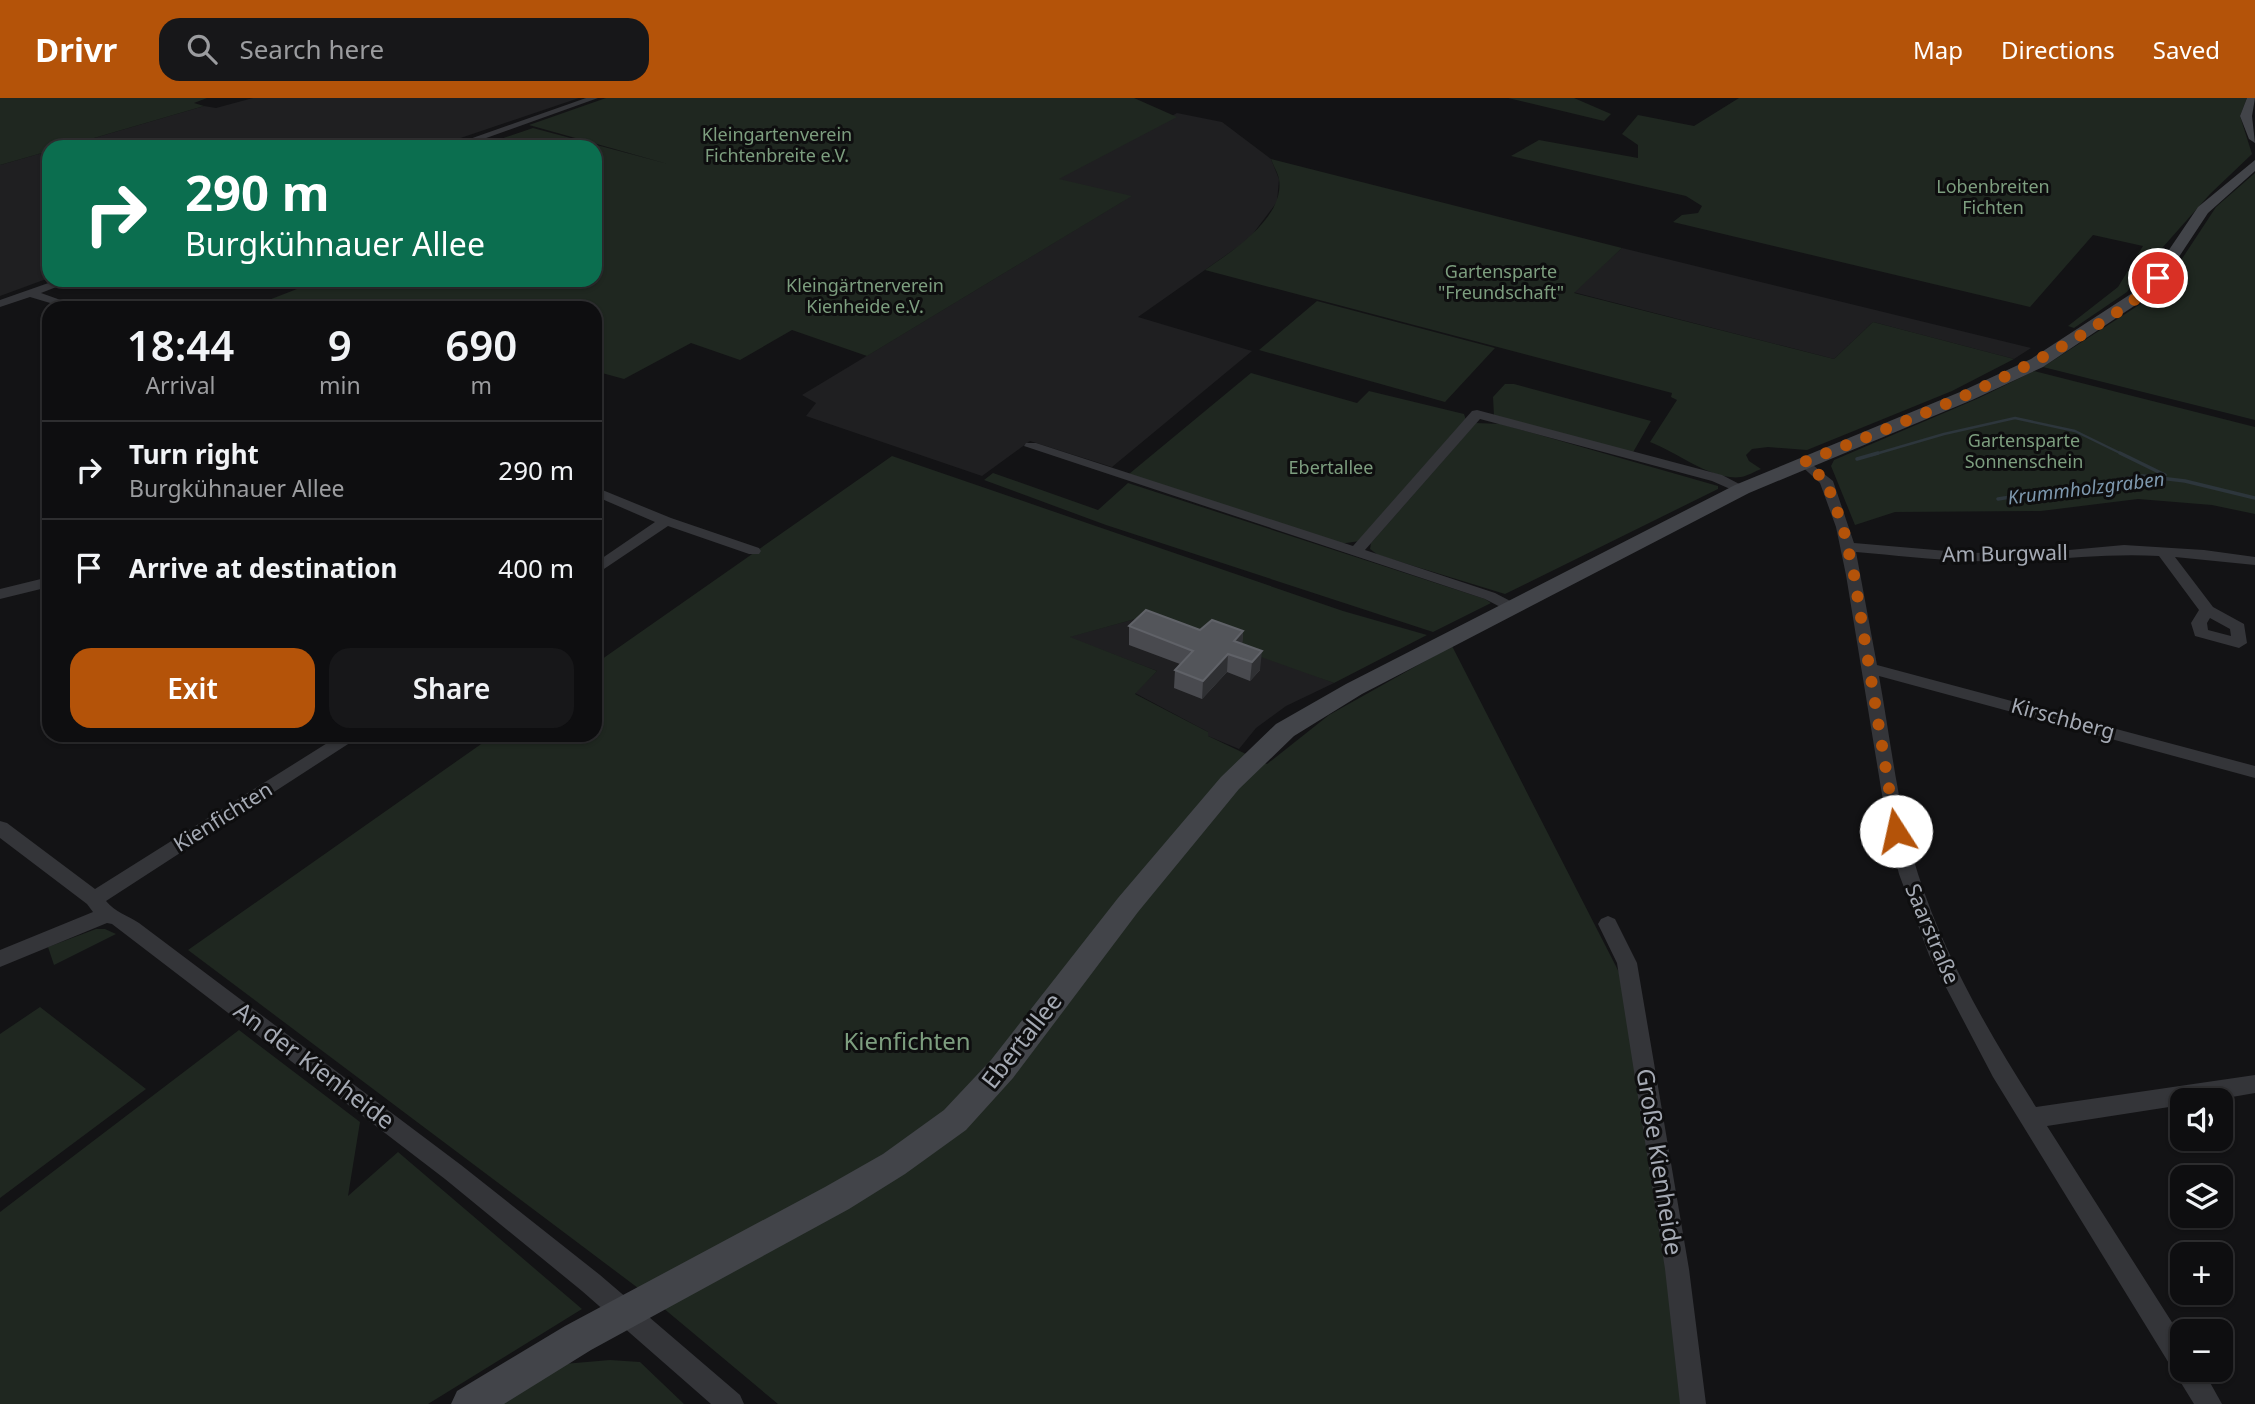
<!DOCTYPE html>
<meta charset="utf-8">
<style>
body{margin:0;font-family:"Noto Sans",sans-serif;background:#171719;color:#f1f3f6;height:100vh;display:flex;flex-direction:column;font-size:26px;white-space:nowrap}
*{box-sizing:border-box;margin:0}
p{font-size:23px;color:#9b9c9f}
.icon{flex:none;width:38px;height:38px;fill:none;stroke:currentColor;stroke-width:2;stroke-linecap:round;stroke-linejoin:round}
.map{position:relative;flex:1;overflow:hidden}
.panel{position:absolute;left:42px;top:203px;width:560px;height:441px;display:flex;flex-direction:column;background:#0e0e10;border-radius:21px;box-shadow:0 2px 5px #0004,0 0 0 2px #2e2e30}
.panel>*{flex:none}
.guide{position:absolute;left:42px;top:42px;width:560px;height:147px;border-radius:21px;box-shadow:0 2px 5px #0004,0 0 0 2px #2e2e30;background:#0b6e4f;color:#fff;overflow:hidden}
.fabs{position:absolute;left:2170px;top:990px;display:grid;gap:14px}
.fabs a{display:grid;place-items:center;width:63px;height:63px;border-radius:14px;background:#0e0e10;box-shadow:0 2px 5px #0004,0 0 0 2px #2e2e30;font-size:35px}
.pin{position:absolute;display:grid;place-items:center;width:60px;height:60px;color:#fff;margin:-30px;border:4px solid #fff;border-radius:50%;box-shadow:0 2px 7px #0007}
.me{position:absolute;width:77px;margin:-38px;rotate:350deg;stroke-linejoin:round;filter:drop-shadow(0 0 5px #0008)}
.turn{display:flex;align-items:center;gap:24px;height:147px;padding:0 28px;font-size:32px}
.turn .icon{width:91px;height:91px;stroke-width:2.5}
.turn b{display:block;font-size:49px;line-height:60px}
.eta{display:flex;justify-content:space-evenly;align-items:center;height:119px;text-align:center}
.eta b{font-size:42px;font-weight:600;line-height:49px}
.primary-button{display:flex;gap:14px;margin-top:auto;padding:14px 28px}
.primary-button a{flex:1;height:80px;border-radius:21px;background:#b45309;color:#fff;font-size:28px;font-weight:600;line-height:80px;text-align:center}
.primary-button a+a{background:#171719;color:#f1f3f6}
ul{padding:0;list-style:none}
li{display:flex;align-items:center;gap:21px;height:98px;padding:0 28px;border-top:2px solid #2e2e30}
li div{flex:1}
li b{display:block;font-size:26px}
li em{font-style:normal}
header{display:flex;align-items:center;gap:42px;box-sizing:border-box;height:98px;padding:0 35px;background:#b45309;color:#fff}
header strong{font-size:33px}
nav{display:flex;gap:38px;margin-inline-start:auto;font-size:24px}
.search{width:490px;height:63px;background:#171719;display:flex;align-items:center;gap:18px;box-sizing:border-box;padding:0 24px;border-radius:21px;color:#9b9c9f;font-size:26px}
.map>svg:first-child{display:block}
.built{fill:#1f1f21}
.green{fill:#1f2720}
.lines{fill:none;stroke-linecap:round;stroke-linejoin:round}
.stream-far1{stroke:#2d363c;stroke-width:2.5}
.stream{stroke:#2d363c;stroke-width:3.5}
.street{fill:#343539;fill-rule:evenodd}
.secondary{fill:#424449;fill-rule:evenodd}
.wall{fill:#494a4f}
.shaded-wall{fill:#2f3033}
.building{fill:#53555a;stroke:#606268;stroke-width:2}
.route{stroke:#b45309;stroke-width:12;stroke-dasharray:0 21.6}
.labels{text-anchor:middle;stroke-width:6;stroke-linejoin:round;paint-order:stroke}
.far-park-label{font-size:18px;fill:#7d9e7f;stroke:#0e0e0f}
.far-water-label{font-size:19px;font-style:italic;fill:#7e98ae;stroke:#0e0e0f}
.street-label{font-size:21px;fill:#a5aab4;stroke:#0e0e0f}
.near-street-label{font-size:24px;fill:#a5aab4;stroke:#0e0e0f}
.near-park-label{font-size:24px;fill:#7d9e7f;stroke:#0e0e0f}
</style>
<header>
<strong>Drivr</strong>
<div class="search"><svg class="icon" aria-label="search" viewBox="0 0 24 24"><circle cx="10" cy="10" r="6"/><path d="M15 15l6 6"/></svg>Search here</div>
<nav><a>Map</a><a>Directions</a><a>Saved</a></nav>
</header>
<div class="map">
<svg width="2255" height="1306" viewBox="0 0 2255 1306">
<rect width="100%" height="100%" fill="#131315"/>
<path class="built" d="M 253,0 L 579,0 L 434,49 L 63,49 L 204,8 L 216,10 Z
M 1177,15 L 1222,24 L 1271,61 L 1279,81 L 1277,104 L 1249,141 L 1138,219 L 1252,253 L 1112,369 L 1030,343 L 982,378 L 806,318 L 816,305 L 802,297 L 1123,103 L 1048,85 Z
M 49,53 L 49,180 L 0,198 L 0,67 Z
M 1622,150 L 2031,250 L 2014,261 L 1873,224 L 1834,261 L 1573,194 Z
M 1146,518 L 1303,573 L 1334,585 L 1286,608 L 1256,630 L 1239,651 L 1208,638 L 1208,634 L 1135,595 L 1157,573 L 1068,539 Z"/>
<path class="green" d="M 0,0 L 207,0 L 194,5 L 204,8 L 63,49 L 49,49 L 49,53 L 0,67 Z
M 606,0 L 1134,0 L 1177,19 L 1059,81 L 1132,98 L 867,258 L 792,232 L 740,262 L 691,245 L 624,281 L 602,275 L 595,278 L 595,210 L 248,210 L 320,182 L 595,182 L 595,49 L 477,49 L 533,30 L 668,66 L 529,27 Z
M 1508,0 L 1574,0 L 1611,16 L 1604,23 Z
M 1739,0 L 2247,0 L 2240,18 L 2252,56 L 2210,96 L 2155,158 L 2127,194 L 2074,230 L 2068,228 L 2118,189 L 2143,148 L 2093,137 L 2030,209 L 1673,124 L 1682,117 L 1698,115 L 1702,108 L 1686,98 L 1511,58 L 1539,42 L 1638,60 L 1638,47 L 1622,36 L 1638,17 L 1694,28 Z
M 1271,61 L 1622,150 L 1574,195 L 1834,261 L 1873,224 L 2014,261 L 1952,293 L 1807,352 L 1768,349 L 1752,351 L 1746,357 L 1749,363 L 1761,371 C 1755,373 1748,378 1741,379 C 1712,383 1677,354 1650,344 L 1677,302 L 1671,299 L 1672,295 L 1205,172 C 1232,153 1285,120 1279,81 C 1278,75 1273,67 1271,61 Z
M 2255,75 L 2255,322 L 2043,269 L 2156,196 L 2170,179 L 2216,109 Z
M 1317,203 L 1495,250 L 1445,304 L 1259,252 Z
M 2034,273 L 2255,329 L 2255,416 L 2212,407 L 2138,401 L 2041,413 L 1895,414 L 1855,427 L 1831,368 L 1834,362 L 1979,300 Z
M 1251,275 L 1357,305 L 1369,293 L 1464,316 L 1466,322 L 1360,443 L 1339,446 L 1129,376 Z
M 1505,286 L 1514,286 L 1651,323 L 1632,356 L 1494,318 L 1493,299 Z
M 1476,325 L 1501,326 L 1718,388 L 1718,391 L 1505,496 L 1378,457 L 1370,451 L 1371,445 Z
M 892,358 L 1343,513 L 1427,537 L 1334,585 L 1146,518 L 1070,539 L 1157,573 L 1135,596 L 1208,634 L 1208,638 L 1267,666 L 1329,617 L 1452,548 L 1623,882 L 1670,1162 L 1681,1306 L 778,1306 L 650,1199 L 188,852 L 494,637 L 595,637 L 595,566 Z
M 993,375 L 1098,412 L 1128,385 L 1485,501 L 1491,505 L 1433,534 L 1106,427 L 984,382 Z
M 96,831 L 105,831 L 116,836 L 54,867 L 48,849 Z
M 40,909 L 146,991 L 0,1100 L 0,936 Z
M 239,932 L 360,1024 L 348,1098 L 398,1054 L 582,1211 L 428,1306 L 0,1306 L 0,1114 Z
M 610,1262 L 640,1264 L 684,1306 L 494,1306 L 552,1267 Z"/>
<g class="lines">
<path class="stream-far1" d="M 1872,357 L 1944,336 L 2015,320 L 2075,333 L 2124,357"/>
<path class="stream" d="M 2120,355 L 2165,377
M 1857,361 L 1878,355
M 1998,401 L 2143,378 L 2185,383 L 2255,400"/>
<path class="street" d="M 586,0 L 598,0 L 461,49 L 447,49 Z
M 57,182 L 74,182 L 41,195 L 83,210 L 67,210 L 30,199 L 0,209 L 0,202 Z
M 1477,312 L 1722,377 L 1749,391 L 1747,394 L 1737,394 L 1712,383 L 1480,321 L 1365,452 L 1495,495 L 1518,507 L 1521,510 L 1518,513 L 1508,513 L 1485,501 L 1024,348 L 1026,345 L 1036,345 L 1353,448 L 1472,313 Z
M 1804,360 L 1833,383 L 1854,445 L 1970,455 L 2058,453 L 2124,447 L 2204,452 L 2255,459 L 2255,467 L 2175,459 L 2213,509 L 2244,526 L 2247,545 L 2239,550 L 2195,538 L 2191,525 L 2199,512 L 2159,458 C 2096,454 2033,466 1970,463 C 1932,462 1894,457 1856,454 L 1877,567 L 2255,668 L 2255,680 L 1879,578 C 1891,644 1898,712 1918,776 C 1945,860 1989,935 2036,1009 L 2255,977 L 2255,995 L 2209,1003 L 2182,1003 L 2182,1007 L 2047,1028 L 2182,1240 L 2182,1272 L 2203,1272 L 2222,1306 L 2194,1306 L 1993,979 L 1929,857 L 1899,776 L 1888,733 L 1846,477 L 1836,429 L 1820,385 L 1797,364 ZM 2210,520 L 2230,531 L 2231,538 L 2208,532 L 2207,525 Z
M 595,389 L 671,420 L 759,450 L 761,453 L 759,456 L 749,456 L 668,428 L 595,477 L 595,465 L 655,424 L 595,398 Z
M 49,479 L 49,489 L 0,501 L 0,491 Z
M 340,637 L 362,637 L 106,803 C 115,814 127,817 139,825 L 461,1067 L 600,1177 L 740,1297 L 744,1306 L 711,1306 L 582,1193 L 445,1081 L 112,826 L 107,825 L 0,869 L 0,852 L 93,814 L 87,806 L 0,740 L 0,723 L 7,725 L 95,791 Z
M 1608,818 L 1615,821 L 1637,865 L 1689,1171 L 1706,1306 L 1680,1306 L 1665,1171 L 1617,865 L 1598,826 L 1601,821 Z"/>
<path class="secondary" d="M 2247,0 L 2255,0 L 2252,18 L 2255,45 L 2249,41 L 2240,18 Z
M 2255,62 L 2255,73 L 2208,115 L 2163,183 L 2152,196 L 2043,269 L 1972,302 L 1749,395 L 1362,596 L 1294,638 L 1239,691 L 1138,814 L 1013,980 L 966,1032 L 905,1076 L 849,1111 L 591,1252 L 504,1306 L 451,1306 L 457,1293 L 565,1228 L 825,1089 L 883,1056 L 944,1012 L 991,962 L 1118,800 L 1221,679 L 1276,626 L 1346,586 L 1735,387 L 1960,294 L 2031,261 L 2140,190 L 2152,177 L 2198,109 Z"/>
</g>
<path class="wall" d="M 1129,528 L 1243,533 L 1242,546 L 1260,572 L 1250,583 L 1227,574 L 1202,601 L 1174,590 L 1175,572 L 1180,566 L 1129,547 Z"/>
<path class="shaded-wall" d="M 1243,533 L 1242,552 L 1234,543 Z
M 1262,553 L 1260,572 L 1250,583 L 1252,564 Z
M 1228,556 L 1227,574 L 1202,601 L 1203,583 Z"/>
<path class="building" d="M 1146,512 L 1200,532 L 1212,522 L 1243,533 L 1234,543 L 1262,553 L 1252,564 L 1228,556 L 1203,583 L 1175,572 L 1193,553 L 1129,528 Z"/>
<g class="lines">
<path class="route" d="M 1896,733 L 1854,477 L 1843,429 L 1826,383 L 1804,364 C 1901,325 1997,289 2086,234 C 2111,218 2138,203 2158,180"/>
</g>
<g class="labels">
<g class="far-park-label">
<text x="777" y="43">Kleingartenverein<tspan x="777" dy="21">Fichtenbreite e.V.</tspan></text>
<text x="1993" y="95">Lobenbreiten<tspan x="1993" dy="21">Fichten</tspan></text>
<text x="1501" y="180">Gartensparte<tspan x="1501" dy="21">"Freundschaft"</tspan></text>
<text x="865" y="194">Kleingärtnerverein<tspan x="865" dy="21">Kienheide e.V.</tspan></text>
<text x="2024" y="349">Gartensparte<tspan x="2024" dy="21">Sonnenschein</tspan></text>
<text x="1331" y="376">Ebertallee</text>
</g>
<g class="far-water-label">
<text transform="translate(2086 390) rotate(-7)" y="7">Krummholzgraben</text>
</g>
<g class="street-label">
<text transform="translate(2005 456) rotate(-1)" y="7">Am Burgwall</text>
<text transform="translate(2063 621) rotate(15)" y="7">Kirschberg</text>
<text transform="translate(223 719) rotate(-32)" y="7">Kienfichten</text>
<text transform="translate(1932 836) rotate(67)" y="7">Saarstraße</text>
</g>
<g class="near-street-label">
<text transform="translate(1022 943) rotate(-52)" y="8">Ebertallee</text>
<text transform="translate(314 968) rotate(37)" y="8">An der Kienheide</text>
<text transform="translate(1659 1064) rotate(81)" y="8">Große Kienheide</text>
</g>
<g class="near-park-label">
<text x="907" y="952">Kienfichten</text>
</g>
</g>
</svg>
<div class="fabs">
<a><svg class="icon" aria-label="sound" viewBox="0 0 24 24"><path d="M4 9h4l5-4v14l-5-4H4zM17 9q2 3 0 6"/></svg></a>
<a><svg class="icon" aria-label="layers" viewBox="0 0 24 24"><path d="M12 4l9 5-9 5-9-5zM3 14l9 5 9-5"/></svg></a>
<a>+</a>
<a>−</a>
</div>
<div class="pin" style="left:2158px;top:180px;background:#d93025"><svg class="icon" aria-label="arrive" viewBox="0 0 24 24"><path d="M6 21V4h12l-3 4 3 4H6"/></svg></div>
<svg class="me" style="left:1896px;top:733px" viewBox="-20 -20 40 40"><circle r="19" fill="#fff"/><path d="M0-13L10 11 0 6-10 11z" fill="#b45309"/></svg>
<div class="guide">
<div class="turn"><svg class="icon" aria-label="right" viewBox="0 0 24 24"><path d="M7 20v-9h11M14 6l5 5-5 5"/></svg><div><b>290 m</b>Burgkühnauer Allee</div></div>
</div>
<section class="panel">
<div class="eta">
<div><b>18:44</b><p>Arrival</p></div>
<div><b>9</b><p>min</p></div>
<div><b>690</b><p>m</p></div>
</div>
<ul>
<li><svg class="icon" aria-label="right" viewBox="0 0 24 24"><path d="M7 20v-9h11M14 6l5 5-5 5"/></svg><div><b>Turn right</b><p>Burgkühnauer Allee</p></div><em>290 m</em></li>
<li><svg class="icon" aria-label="arrive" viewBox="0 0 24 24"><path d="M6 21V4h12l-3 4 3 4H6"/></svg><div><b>Arrive at destination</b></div><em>400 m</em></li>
</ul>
<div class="primary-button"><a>Exit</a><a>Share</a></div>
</section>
</div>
